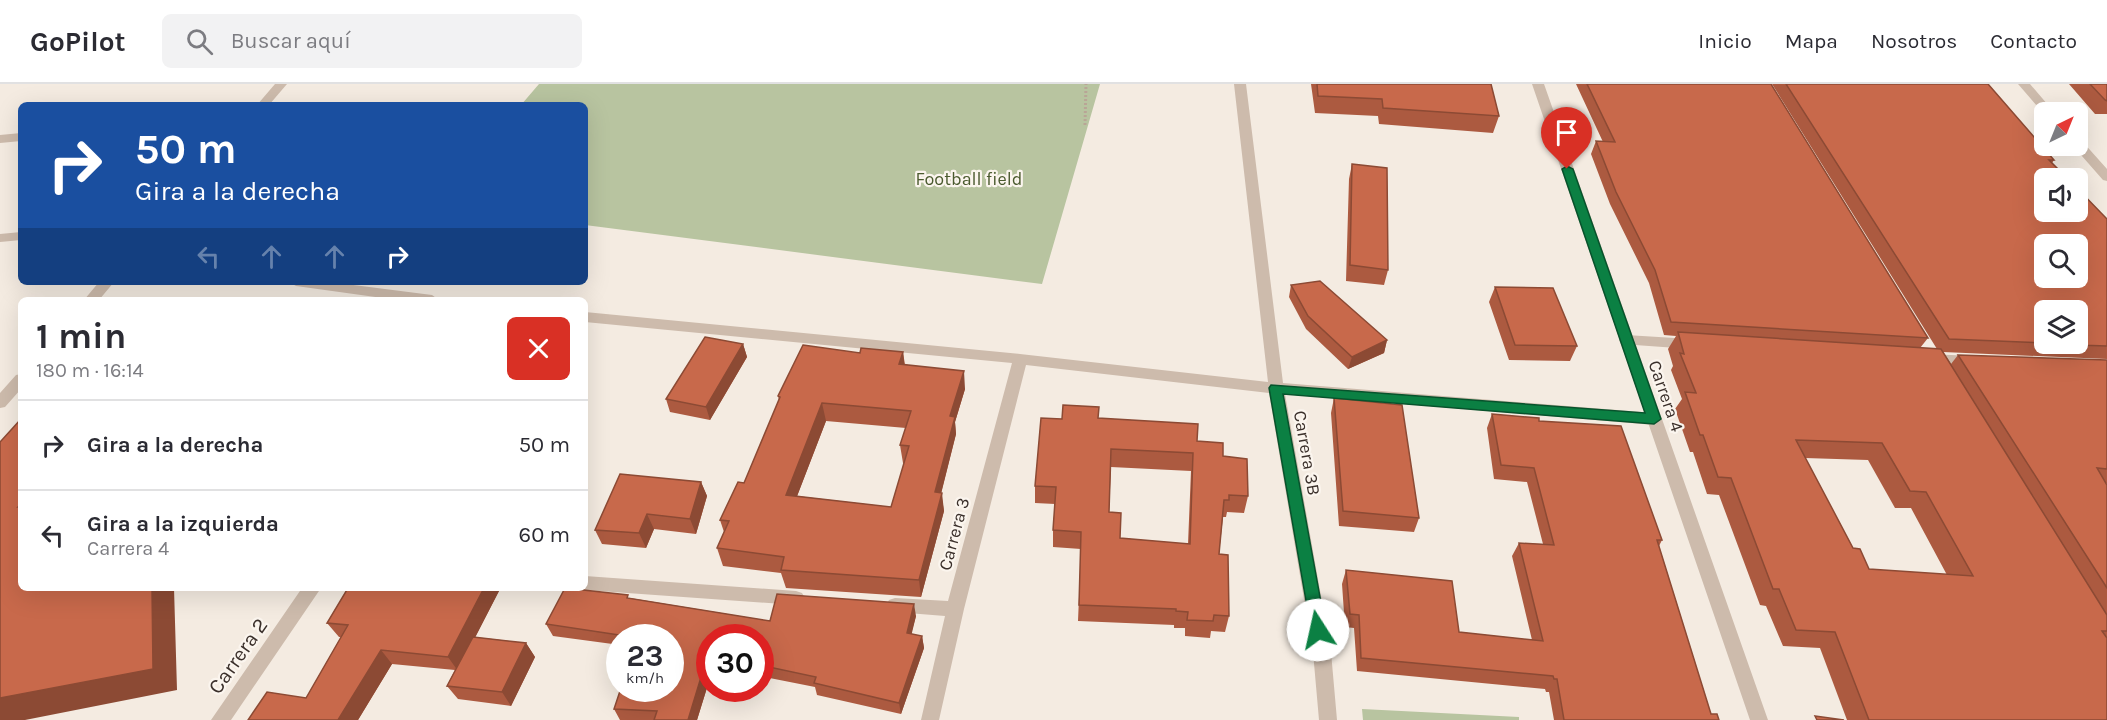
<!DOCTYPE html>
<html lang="es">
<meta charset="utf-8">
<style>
body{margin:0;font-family:Karla,sans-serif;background:#f2f2f3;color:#2b2b33;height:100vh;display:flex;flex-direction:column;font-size:22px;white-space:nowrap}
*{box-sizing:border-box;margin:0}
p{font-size:20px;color:#7c7c81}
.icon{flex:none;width:33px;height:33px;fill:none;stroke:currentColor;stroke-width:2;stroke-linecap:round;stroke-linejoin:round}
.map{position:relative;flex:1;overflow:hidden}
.panel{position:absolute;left:18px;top:213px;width:570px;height:294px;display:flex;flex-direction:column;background:#fff;border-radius:9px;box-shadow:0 6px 24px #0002}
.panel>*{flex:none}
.hud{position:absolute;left:18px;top:18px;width:570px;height:183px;border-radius:9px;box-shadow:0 6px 24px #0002;background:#1a4fa0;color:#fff;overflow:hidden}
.needle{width:39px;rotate:43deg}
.controls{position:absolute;left:2034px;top:18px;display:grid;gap:12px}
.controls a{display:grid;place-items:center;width:54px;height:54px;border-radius:9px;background:#fff;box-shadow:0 6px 24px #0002;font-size:30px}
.speed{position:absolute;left:606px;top:540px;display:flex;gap:12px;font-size:30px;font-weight:700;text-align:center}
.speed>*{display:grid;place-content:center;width:78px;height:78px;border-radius:50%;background:#fff;box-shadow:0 6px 24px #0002;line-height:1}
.speed small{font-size:15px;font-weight:400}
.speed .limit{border:9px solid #d22;background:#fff;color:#111}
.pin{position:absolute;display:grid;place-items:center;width:51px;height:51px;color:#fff;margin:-62px -26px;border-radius:50% 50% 50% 0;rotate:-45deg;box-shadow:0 0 6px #0007}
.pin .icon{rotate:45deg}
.me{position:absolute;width:66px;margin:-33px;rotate:350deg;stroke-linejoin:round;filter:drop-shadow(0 0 4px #0008)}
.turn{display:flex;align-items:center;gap:21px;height:126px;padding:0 18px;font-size:27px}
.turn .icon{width:78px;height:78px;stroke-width:2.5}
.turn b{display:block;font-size:42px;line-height:51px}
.lanes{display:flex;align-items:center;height:57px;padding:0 18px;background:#0003;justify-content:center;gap:30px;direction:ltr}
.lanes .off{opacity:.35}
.round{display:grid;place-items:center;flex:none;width:63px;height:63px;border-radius:9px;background:#f2f2f3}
.overview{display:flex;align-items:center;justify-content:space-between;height:102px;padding:0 18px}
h1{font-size:36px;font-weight:700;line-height:45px}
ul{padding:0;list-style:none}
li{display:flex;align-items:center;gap:18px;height:90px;padding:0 18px;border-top:2px solid #e1e1e2}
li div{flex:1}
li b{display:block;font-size:22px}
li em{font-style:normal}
header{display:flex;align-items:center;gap:36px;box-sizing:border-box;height:84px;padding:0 30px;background:#fff;border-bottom:2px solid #e1e1e2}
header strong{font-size:28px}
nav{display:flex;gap:33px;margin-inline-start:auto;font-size:21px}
.search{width:420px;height:54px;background:#f2f2f3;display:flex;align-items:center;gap:15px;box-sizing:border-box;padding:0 21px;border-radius:9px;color:#7c7c81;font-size:22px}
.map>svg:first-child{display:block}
.green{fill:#b8c4a0}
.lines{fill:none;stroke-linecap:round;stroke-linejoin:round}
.path{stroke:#b9a596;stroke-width:3;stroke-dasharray:2 2;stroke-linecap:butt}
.minor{fill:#cdbbac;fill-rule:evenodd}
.tertiary{fill:#cdbbac;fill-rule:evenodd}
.wall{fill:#ac5a40;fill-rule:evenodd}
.shaded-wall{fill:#8c4a34}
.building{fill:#c8694b;stroke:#8c4a34;stroke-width:1.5;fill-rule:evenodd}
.route{fill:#0b8043;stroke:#07532c;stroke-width:1.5}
.labels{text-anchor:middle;stroke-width:4.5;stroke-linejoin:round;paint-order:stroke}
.park-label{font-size:18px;fill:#4a5a2e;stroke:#fbf5ee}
.street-label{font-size:18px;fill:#3b302b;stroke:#fbf5ee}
.near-street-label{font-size:21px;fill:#3b302b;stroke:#fbf5ee}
</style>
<header>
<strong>GoPilot</strong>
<div class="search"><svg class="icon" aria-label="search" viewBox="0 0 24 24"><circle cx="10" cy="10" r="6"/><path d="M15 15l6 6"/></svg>Buscar aquí</div>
<nav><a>Inicio</a><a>Mapa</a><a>Nosotros</a><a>Contacto</a></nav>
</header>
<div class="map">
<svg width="2107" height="636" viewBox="0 0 2107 636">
<rect width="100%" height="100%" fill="#f4ebe1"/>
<path class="green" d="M 539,0 L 1100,0 L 1042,200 L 585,141 L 585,21 L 521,21 Z
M 1362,625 L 1519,633 L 1519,636 L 1363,636 Z"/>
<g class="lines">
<path class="path" d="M 1085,41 L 1086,0"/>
<path class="minor" d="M 1234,0 L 1246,0 L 1283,299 L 1654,329 L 1659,331 L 1662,335 L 1659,339 L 1654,341 L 1285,310 L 1331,568 L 1337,636 L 1319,636 L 1313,568 L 1269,309 L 1026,281 L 964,525 L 939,636 L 921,636 L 945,532 L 895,528 L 889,526 L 886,521 L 889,516 L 895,514 L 948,517 L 1012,279 L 585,238 L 585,228 L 1020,270 L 1268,298 Z
M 2018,0 L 2030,0 L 2054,28 L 2044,30 Z
M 21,49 L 21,57 L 0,59 L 0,51 Z
M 2078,56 L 2082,57 L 2107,85 L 2107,97 L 2103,96 L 2074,63 L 2078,62 Z
M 21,148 L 21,156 L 0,158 L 0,150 Z
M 289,198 L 330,198 L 432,211 L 439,216 L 397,216 L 296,202 Z
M 1626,251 L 1691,255 L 1698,260 L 1691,265 L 1621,260 L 1619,256 L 1621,252 Z
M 1927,270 L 1975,272 L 1982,277 C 1976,285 1926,283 1920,275 Z
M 585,492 L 796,507 L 802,509 L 805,514 L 802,519 L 796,521 L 585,506 L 579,504 L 585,504 Z
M 302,504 L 321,504 L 231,636 L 211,636 Z"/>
<path class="tertiary" d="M 275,0 L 287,0 L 269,21 L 257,21 Z
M 1532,0 L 1544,0 L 1768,636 L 1750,636 Z
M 99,198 L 114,198 L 99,216 L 84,216 Z
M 21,290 L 21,305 L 5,323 L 0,324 L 0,309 L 16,291 Z"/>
</g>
<path class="wall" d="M 1311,0 L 1491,0 L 1499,32 L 1493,49 L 1379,40 L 1378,32 L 1315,29 Z
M 1576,0 L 1771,0 L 1928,254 L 1920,264 L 1937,265 L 1772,0 L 1988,0 L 2054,76 L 2052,79 L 2107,135 L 2107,275 L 1943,268 L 1951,280 L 1958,271 L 2107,276 L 2107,399 L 2106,399 L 2107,401 L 2107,636 L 1847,636 L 1820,564 L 1783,562 L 1766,522 L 1760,521 L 1719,411 L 1707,410 L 1693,368 L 1690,368 L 1675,325 L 1682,315 L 1671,286 L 1673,282 L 1668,265 L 1676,252 L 1664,251 L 1649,199 L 1610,120 L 1591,70 L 1596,57 L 1603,58 ZM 1805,374 L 1868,376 L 1895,424 L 1911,424 L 1947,491 L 1869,485 L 1853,464 Z
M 2069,0 L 2107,0 L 2107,30 L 2095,30 Z
M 1352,80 L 1388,186 L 1384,201 L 1346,197 L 1349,95 Z
M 1291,201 L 1387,256 L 1384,269 L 1348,285 L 1306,245 L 1289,213 Z
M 1495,203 L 1577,262 L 1570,277 L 1509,276 L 1489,218 Z
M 743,260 L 747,273 L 710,336 L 670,328 L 666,315 Z
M 903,268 L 905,281 L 965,305 L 955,338 L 956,350 L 941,409 L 944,427 L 921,513 L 786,504 L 781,489 L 723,482 L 717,464 L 724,448 L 720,436 L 744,399 L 779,316 L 778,312 L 860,269 ZM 826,337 L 906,344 L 900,361 L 903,379 L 904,379 L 891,423 L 797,412 Z
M 1334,314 L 1419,434 L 1414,448 L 1339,442 L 1331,329 Z
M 1492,330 L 1539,337 L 1662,456 L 1659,462 L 1711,630 L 1719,636 L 1554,636 L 1549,608 L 1546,608 L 1545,605 L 1357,587 L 1354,544 L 1345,543 L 1342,500 L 1346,486 L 1459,548 L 1532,556 L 1512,472 L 1519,459 L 1543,460 L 1527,398 L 1494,395 L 1487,344 Z
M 1098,334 L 1197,357 L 1223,372 L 1248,412 L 1244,429 L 1227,428 L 1226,433 L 1223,433 L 1219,470 L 1229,532 L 1225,548 L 1211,547 L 1210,554 L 1185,552 L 1185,544 L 1174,544 L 1174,541 L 1078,537 L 1081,465 L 1053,463 L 1053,446 L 1055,420 L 1035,419 L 1035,402 L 1062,335 ZM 1111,383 L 1191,387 L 1188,460 L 1120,454 L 1109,428 Z
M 701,398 L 707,412 L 696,450 L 654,445 L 646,464 L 602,460 L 595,446 Z
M 348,504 L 496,504 L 499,507 L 475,553 L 526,559 L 535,573 L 511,622 L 458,615 L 447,602 L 455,586 L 392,580 L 358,636 L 248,636 L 306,614 L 341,553 L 339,553 L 327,539 Z
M 630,514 L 770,537 L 916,532 L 911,550 L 922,552 L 924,564 L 901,630 L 817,611 L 815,603 L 760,592 L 760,554 L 710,554 L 710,594 L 697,636 L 620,636 L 614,625 L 670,554 L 620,554 L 620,561 L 553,552 L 546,540 Z"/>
<path class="shaded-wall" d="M 1387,256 L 1384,269 L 1348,285 L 1352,273 Z
M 743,260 L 747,273 L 710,336 L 706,323 Z
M 903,268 L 905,286 L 899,280 Z
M 964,287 L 965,305 L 955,338 L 956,350 L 937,426 L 935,408 L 950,332 Z
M 822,319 L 826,337 L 791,428 L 786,411 Z
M 701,398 L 707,412 L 696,450 L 690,435 Z
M 942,409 L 944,427 L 921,513 L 919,496 Z
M 647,430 L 654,445 L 646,464 L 639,449 Z
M 152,504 L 174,504 L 177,606 L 25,636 L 0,636 L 0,614 Z
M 484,504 L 496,504 L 499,507 L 458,587 L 448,573 Z
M 914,520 L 916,532 L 909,561 L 907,549 Z
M 922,552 L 924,564 L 901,630 L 899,619 Z
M 526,559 L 535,573 L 511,622 L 502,608 Z
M 381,566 L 392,580 L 358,636 L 338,636 Z
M 706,577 L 710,585 L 710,594 L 697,636 L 688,636 Z"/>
<path class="building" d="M 1317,0 L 1491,0 L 1499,32 L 1383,24 L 1382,15 L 1318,12 Z
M 1587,0 L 1771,0 L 1928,254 L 1671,238 L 1655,186 L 1616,108 L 1596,57 L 1615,58 Z
M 1786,0 L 1988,0 L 2054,76 L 2049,76 L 2067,94 L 2044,94 L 2044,128 L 2078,128 L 2078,105 L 2107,135 L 2107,262 L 2047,260 L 2078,260 L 2078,226 L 2044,226 L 2044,259 L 1949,255 ZM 2044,160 L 2078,160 L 2078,194 L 2044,194 Z
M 2090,0 L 2107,0 L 2107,17 L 2105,16 Z
M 1352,80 L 1387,84 L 1388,186 L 1350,181 Z
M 1320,197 L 1387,256 L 1352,273 L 1308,232 L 1291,201 Z
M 1495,203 L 1553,204 L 1577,262 L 1515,261 Z
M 1678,248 L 1941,265 L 2107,531 L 2107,547 L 2102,547 L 2107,554 L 2107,636 L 1869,636 L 1835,548 L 1796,546 L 1779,505 L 1773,505 L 1731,394 L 1718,393 L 1703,351 L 1700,351 L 1685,308 L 1696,309 L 1680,269 L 1684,270 ZM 1796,356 L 1882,359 L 1910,407 L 1926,408 L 1973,492 L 1869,485 L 1860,465 L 1853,464 Z
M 705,253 L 743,260 L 706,323 L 666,315 Z
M 803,261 L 860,269 L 861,264 L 903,268 L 899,280 L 964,287 L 950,332 L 955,333 L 935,408 L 942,409 L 919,496 L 781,486 L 784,473 L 717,464 L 729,437 L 720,436 L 738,398 L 744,399 L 780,313 L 778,312 ZM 822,319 L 911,327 L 900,361 L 909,362 L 891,423 L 786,411 Z
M 1958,271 L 2107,276 L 2107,385 L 2097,384 L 2107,401 L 2107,504 Z
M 1334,314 L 1402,321 L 1419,434 L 1343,427 Z
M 1063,321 L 1099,323 L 1098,334 L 1198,340 L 1197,357 L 1223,359 L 1223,372 L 1247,375 L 1248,412 L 1229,411 L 1229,416 L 1224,416 L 1219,470 L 1228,471 L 1229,532 L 1214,531 L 1213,537 L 1187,536 L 1188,528 L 1176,527 L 1176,525 L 1079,521 L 1081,448 L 1053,446 L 1056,403 L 1035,402 L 1041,334 L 1062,335 ZM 1111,365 L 1193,369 L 1190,460 L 1120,454 L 1121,429 L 1109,428 Z
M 1492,330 L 1539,334 L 1539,337 L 1621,342 L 1662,456 L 1657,456 L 1711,630 L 1717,630 L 1719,636 L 1564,636 L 1557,595 L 1554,595 L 1553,592 L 1361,574 L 1359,531 L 1350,530 L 1346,486 L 1452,497 L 1459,548 L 1543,557 L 1519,459 L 1554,461 L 1534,384 L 1501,381 Z
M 21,335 L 21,420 L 18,423 L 21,423 L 21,504 L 152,504 L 153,585 L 0,614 L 0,358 Z
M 620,390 L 701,398 L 690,435 L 647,430 L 639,449 L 595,446 Z
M 348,504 L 484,504 L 448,573 L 381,566 L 338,636 L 248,636 L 267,608 L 306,614 L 348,541 L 327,539 Z
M 565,504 L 628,511 L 627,514 L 770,537 L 777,510 L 914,520 L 907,549 L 922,552 L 899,619 L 814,599 L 816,593 L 760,581 L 760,554 L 710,554 L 710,578 L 706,577 L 688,636 L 654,636 L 657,627 L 614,625 L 621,604 L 670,604 L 670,554 L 639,554 L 546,540 Z
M 473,553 L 526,559 L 502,608 L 447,602 Z
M 1815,632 L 1844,636 L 1817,636 Z"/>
<path class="route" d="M 1567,82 L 1573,85 L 1661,335 L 1654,340 L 1283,310 L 1326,546 L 1323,551 L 1318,553 L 1312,551 L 1269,304 L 1271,301 L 1645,329 L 1562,85 Z"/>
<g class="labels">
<g class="park-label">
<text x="969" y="101">Football field</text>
</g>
<g class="street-label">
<text transform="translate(1666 312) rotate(71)" y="6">Carrera 4</text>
<text transform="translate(1307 369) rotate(80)" y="6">Carrera 3B</text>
<text transform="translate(954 450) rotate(-75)" y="6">Carrera 3</text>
</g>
<g class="near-street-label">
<text transform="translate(238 572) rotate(-55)" y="7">Carrera 2</text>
</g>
</g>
</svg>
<div class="controls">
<a><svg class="needle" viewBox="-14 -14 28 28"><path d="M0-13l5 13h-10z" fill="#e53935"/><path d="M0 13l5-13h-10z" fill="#7c7c81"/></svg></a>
<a><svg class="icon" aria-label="sound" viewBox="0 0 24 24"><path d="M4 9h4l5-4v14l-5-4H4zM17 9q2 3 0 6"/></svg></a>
<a><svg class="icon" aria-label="search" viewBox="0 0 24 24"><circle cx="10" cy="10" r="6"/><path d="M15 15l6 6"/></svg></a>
<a><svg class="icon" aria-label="layers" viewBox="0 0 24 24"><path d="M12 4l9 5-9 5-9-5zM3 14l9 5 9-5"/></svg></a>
</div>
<div class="speed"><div>23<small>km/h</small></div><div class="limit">30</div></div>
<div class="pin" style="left:1567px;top:85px;background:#d93025"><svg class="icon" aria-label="arrive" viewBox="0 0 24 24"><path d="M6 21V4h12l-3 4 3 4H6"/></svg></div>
<svg class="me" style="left:1318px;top:546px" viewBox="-20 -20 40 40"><circle r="19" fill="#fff"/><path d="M0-13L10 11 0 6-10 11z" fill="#0b8043"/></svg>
<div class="hud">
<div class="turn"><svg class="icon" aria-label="right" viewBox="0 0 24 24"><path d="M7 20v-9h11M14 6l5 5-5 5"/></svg><div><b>50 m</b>Gira a la derecha</div></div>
<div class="lanes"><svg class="icon off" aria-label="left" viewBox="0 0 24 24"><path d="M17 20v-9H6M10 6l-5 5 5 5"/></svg><svg class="icon off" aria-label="ahead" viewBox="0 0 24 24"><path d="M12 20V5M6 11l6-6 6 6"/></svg><svg class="icon off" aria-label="ahead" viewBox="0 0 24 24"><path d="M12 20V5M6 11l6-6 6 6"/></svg><svg class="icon" aria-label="right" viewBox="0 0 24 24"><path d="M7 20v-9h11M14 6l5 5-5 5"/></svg></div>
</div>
<section class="panel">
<div class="overview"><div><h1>1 min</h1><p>180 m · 16:14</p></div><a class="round" style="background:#d93025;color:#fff"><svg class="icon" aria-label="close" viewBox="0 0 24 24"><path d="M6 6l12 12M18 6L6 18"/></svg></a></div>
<ul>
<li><svg class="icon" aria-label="right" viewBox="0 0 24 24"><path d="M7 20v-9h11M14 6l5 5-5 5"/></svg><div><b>Gira a la derecha</b></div><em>50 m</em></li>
<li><svg class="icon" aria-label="left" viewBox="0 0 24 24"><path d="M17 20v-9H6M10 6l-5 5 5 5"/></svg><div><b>Gira a la izquierda</b><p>Carrera 4</p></div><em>60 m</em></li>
</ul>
</section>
</div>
